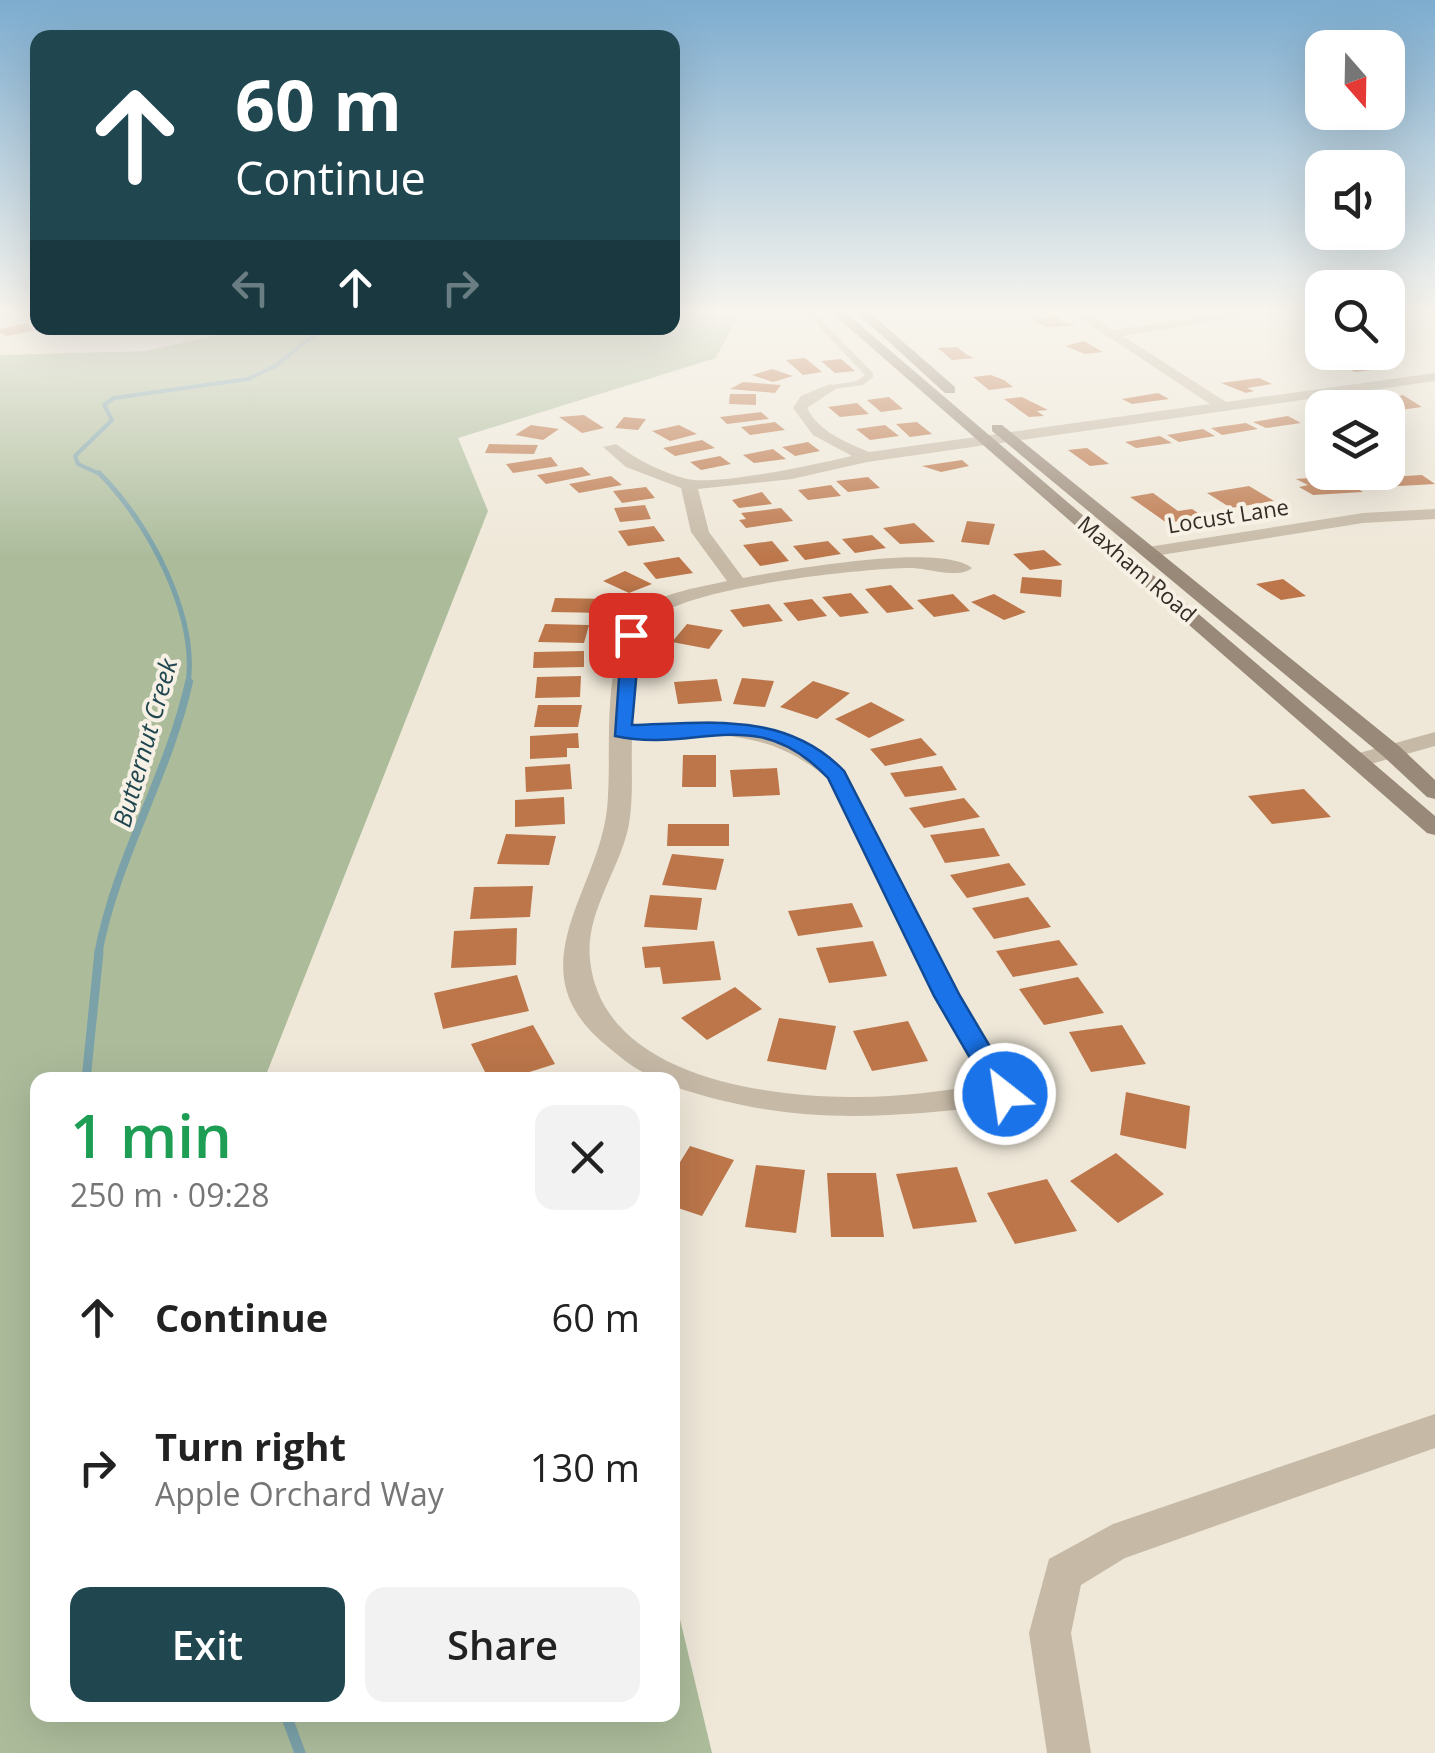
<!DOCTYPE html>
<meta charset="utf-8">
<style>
body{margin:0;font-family:"Open Sans",sans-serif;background:#f2f2f2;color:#222;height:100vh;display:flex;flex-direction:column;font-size:38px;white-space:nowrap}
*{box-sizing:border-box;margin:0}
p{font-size:32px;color:#767676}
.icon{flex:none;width:55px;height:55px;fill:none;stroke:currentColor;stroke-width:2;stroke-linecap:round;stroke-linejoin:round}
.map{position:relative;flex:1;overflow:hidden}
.side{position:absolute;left:30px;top:1072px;width:650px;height:650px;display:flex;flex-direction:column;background:#fff;border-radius:20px;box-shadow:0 10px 40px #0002}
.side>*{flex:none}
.top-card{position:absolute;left:30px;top:30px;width:650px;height:305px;border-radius:20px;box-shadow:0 10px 40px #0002;background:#204650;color:#fff;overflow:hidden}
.needle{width:65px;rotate:160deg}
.fabs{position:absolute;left:1305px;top:30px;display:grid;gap:20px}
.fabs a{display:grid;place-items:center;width:100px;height:100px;border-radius:20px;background:#fff;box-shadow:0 10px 40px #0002;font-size:50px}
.pin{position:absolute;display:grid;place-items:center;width:85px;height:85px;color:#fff;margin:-42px;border-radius:20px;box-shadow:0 5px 15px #0006}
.me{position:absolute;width:110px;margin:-55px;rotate:330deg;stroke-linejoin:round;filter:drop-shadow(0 0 8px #0008)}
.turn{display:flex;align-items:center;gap:35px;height:210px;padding:0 40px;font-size:45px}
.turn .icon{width:130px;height:130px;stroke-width:2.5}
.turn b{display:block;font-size:70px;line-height:85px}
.lanes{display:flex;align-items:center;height:95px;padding:0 40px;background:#0003;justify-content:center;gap:50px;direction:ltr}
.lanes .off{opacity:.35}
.round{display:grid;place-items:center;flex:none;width:105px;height:105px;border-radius:20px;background:#f2f2f2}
.summary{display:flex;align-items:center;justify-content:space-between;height:170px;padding:0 40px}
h1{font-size:60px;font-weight:600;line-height:75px;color:#1e9e55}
.button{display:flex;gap:20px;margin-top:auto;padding:20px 40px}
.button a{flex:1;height:115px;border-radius:20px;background:#204650;color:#fff;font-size:40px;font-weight:600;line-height:115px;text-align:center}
.button a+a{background:#f2f2f2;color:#222}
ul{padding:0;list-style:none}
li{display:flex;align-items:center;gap:30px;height:150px;padding:0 40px}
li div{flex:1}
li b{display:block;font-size:38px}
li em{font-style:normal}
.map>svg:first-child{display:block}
.green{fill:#acbc9b}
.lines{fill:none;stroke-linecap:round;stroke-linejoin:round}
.stream-far4{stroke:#7ba1a9;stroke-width:4}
.stream-far3{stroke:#7ba1a9;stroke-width:5}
.stream-far2{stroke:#7ba1a9;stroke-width:8}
.stream-far1{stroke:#7ba1a9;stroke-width:9}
.stream{stroke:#7ba1a9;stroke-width:11}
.building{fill:#bc764a}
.lane{fill:#c6b9a6;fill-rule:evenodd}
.street{fill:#c6b9a6;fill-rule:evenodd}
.secondary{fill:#998978;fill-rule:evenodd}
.route{fill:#1a73e8;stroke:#114b97;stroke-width:2.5}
.labels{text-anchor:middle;stroke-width:8;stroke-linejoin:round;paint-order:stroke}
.far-street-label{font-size:22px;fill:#332c26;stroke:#f7f1e5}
.far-water-label{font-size:25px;font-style:italic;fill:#204650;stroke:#f7f1e5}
</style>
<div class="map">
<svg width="1435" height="1753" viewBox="0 0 1435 1753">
<rect width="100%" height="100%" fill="#efe8d9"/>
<path class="green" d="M 673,312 L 740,312 L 716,358 L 458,438 L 488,511 L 264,1080 L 38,1080 L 38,1715 L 672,1715 L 673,1590 L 712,1753 L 0,1753 L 0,355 L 146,351 L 249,328 L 672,328 Z"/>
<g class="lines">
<path class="stream-far4" d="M 102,475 L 78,464 L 75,456 L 112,420 L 104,405 L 114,398 L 248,379 L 275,366 L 323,328"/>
<path class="stream-far3" d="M 99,473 C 148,521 198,615 188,684"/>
<path class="stream-far2" d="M 98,955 C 115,860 168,776 189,682"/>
<path class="stream-far1" d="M 86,1080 L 99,952"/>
<path class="stream" d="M 286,1715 L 300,1753"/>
</g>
<path class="building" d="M 1054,315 L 1063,322 L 1078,325 L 1047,327 L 1031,320 Z
M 26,323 L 35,330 L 7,336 L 0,333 L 0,329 Z
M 1084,341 L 1103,352 L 1085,354 L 1065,346 Z
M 957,347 L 967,355 L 974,358 L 952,360 L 938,348 Z
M 805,358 L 822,372 L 803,375 L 786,360 Z
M 841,359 L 855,371 L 835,373 L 821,361 Z
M 1375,362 L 1389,368 L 1355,372 L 1343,366 Z
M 772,369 L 793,376 L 773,382 L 752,375 Z
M 991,375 L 1004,380 L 1013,387 L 989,390 L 973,377 Z
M 1259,378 L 1272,384 L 1247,388 L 1254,391 L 1246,393 L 1221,383 Z
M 743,382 L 781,385 L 775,393 L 730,389 Z
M 1158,393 L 1169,399 L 1132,404 L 1122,399 Z
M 730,394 L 756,394 L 756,405 L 729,404 Z
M 1403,395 L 1422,407 L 1400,410 L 1375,402 Z
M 889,397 L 903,409 L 881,412 L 867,400 Z
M 1022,397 L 1048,410 L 1037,411 L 1044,416 L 1029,417 L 1004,399 Z
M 857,403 L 869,414 L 840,417 L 828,407 Z
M 761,412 L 769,419 L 727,424 L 720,417 Z
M 584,415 L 604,428 L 582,433 L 559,417 Z
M 1288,416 L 1301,423 L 1266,428 L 1253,422 Z
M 624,417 L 646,419 L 638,430 L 615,428 Z
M 775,422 L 785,430 L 750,435 L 741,427 Z
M 917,422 L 932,434 L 910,437 L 896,424 Z
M 1246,423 L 1258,429 L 1222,435 L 1211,428 Z
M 531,425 L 559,429 L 543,440 L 515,435 Z
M 679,425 L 697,434 L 670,441 L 652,431 Z
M 885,425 L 899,436 L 870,440 L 856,429 Z
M 1203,429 L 1215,436 L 1179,442 L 1167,435 Z
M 1160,436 L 1172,443 L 1136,448 L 1125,442 Z
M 702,440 L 715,448 L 675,456 L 663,448 Z
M 808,442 L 820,451 L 795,456 L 782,447 Z
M 489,444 L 538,445 L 534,454 L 485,453 Z
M 1087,448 L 1109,464 L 1090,466 L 1068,450 Z
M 773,449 L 786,459 L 754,463 L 743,455 Z
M 720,456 L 731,464 L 701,470 L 690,462 Z
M 551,457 L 558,466 L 513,473 L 506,464 Z
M 962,460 L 969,466 L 941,472 L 922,466 Z
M 582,467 L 591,475 L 546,484 L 537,475 Z
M 1422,475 L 1435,484 L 1382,487 L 1371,478 Z
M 611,476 L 622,485 L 579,493 L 569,484 Z
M 1335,476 L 1363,492 L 1313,495 L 1299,487 L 1308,485 L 1296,479 Z
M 868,477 L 880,488 L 848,492 L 836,481 Z
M 831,485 L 841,496 L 808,500 L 798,490 Z
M 1249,486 L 1274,501 L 1231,508 L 1207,493 Z
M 646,487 L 655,498 L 622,503 L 613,491 Z
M 762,492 L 772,504 L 739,508 L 732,500 Z
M 1153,493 L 1178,511 L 1192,509 L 1204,517 L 1167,523 L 1130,497 Z
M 645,505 L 651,519 L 620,522 L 614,508 Z
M 781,508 L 793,521 L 746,528 L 739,520 L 746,519 L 741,513 Z
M 967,521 L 995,524 L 989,545 L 961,542 Z
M 914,523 L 935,542 L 900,544 L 883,528 Z
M 654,526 L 665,541 L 628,546 L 618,531 Z
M 872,535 L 886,548 L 855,553 L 842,539 Z
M 772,541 L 789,561 L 760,566 L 743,545 Z
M 828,541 L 841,554 L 805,560 L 793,546 Z
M 1044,550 L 1062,565 L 1030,570 L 1013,554 Z
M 679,557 L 693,573 L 656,579 L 643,563 Z
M 625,571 L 652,584 L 629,593 L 603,581 Z
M 1022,577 L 1062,580 L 1061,597 L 1020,593 Z
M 1283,579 L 1306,596 L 1281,600 L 1256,584 Z
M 891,585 L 914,609 L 887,613 L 865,589 Z
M 851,593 L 869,613 L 840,617 L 822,597 Z
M 953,594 L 970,611 L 934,617 L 917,600 Z
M 994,594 L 1026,612 L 1004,620 L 971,602 Z
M 555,598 L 609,599 L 606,613 L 551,612 Z
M 812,599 L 827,616 L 798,621 L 783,603 Z
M 769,604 L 783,621 L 743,627 L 730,610 Z
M 545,624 L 589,625 L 584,643 L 538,642 Z
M 687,624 L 723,630 L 709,649 L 672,642 Z
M 584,651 L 584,667 L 533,668 L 534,652 Z
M 581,676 L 580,697 L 535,698 L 537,677 Z
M 742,678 L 774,681 L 765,707 L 733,704 Z
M 717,679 L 722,701 L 678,704 L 674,682 Z
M 813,681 L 850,693 L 817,719 L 780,707 Z
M 871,702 L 905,720 L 869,738 L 835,719 Z
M 538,705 L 582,705 L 578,727 L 534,727 Z
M 578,733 L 579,748 L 567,748 L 567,757 L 530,759 L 530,736 Z
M 921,738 L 937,755 L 885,766 L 870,749 Z
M 683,755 L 716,755 L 716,787 L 682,787 Z
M 570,764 L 572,789 L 526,792 L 525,767 Z
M 942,766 L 957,790 L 905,797 L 890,773 Z
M 777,768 L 780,795 L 733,797 L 730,770 Z
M 1304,789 L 1331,817 L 1272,824 L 1248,796 Z
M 564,797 L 565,824 L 515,827 L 515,800 Z
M 964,798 L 980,817 L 924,828 L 909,808 Z
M 668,824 L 729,824 L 729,846 L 667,846 Z
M 984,828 L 1000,856 L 945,863 L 930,835 Z
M 506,834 L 556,836 L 549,865 L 497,864 Z
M 672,854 L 724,859 L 716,890 L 662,885 Z
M 1009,863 L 1026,885 L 967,898 L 950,875 Z
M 533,886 L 530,917 L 470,919 L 474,887 Z
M 650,895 L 702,898 L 697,930 L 644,927 Z
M 1028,897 L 1051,927 L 994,939 L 972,908 Z
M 852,903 L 863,927 L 798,936 L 788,911 Z
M 517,928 L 516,965 L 451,968 L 454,931 Z
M 1059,940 L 1078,965 L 1013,977 L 996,951 Z
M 714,941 L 721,980 L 663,984 L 660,967 L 645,968 L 642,947 Z
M 873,941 L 887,976 L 829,983 L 816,948 Z
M 517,975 L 529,1011 L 443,1029 L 434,993 Z
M 1078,977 L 1104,1013 L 1044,1025 L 1019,989 Z
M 735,987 L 762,1009 L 707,1040 L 681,1018 Z
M 779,1018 L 836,1026 L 826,1070 L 767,1061 Z
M 908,1021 L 928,1061 L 872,1071 L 853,1031 Z
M 533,1025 L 555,1064 L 504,1080 L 489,1080 L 471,1044 Z
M 1122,1025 L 1146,1064 L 1091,1072 L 1069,1032 Z
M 1126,1092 L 1190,1106 L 1186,1149 L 1120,1135 Z
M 690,1146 L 734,1160 L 702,1216 L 672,1206 L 672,1175 Z
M 1116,1153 L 1164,1194 L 1118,1223 L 1070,1181 Z
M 756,1165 L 805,1170 L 796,1233 L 745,1227 Z
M 957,1167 L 977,1222 L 913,1229 L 896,1174 Z
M 827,1173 L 876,1173 L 884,1237 L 831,1237 Z
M 1047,1179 L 1077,1231 L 1015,1244 L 987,1193 Z"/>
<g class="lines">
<path class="lane" d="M 805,312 L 813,312 L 873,373 L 873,377 L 863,385 L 827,390 L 827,386 L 857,381 L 865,375 Z"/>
<path class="street" d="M 1071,312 L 1086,312 L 1113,330 L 1237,312 L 1270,312 L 1123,336 L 1226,402 L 1435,373 L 1435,381 L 867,462 L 792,479 L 698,489 L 709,532 L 743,578 C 786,570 941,542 972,568 C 959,579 931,569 913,568 C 863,568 685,587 652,620 C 630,643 633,696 632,725 L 709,721 L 764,727 L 798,738 L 845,770 L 961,996 L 1020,1094 L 1016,1102 L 1005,1105 C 879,1118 795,1127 672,1086 L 672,1080 C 647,1080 626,1062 607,1046 C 513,970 598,893 607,809 C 613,753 599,660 636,616 C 655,592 699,588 727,581 L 691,532 L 681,488 L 626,467 L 603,447 L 616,444 C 637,460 661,472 687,479 C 718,486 817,464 852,456 L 813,435 L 793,408 L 801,396 L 830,384 L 837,388 L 807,408 C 819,432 846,442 869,452 L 1210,404 ZM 680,735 C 738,733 782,740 827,778 L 933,996 L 985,1085 C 940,1091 894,1098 849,1097 C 757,1096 602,1074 590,960 C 585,914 618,872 628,829 C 634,800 631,768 632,738 Z
M 1435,509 L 1435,519 L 1363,523 L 1148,557 L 1139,552 L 1148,547 L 1363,513 Z
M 1435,732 L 1435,746 L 1360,767 L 1349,760 L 1352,755 Z
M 1435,1414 L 1435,1448 L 1125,1558 L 1081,1585 L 1071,1633 L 1091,1753 L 1047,1753 L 1029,1633 L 1049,1559 L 1113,1524 Z"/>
<path class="secondary" d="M 831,312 L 845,312 L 1435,816 L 1435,835 L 1427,833 Z
M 856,312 L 869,312 L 955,387 L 955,393 L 945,393 Z
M 992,425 L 1002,425 L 1399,746 L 1435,780 L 1435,799 L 1427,797 L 1383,756 L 992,431 Z"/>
</g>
<linearGradient id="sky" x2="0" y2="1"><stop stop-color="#7caccf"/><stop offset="0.56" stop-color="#f8f5ee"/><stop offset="1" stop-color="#f8f5ee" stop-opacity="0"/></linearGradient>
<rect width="1435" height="557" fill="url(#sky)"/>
<path class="route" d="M 631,630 L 640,635 L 632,725 C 709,723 786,711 844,771 L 960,996 L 1018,1094 L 1014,1101 L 995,1101 L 934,996 L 828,778 C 755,701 697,754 615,736 L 622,635 Z"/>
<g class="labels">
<g class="far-street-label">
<text transform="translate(1228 516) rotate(-9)" y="8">Locust Lane</text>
<text transform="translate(1137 569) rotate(41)" y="8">Maxham Road</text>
</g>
<g class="far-water-label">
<text transform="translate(145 743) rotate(-74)" y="9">Butternut Creek</text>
</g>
</g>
</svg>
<div class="fabs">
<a><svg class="needle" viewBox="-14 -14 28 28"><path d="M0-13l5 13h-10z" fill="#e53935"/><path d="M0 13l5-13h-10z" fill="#767676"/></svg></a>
<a><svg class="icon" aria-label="sound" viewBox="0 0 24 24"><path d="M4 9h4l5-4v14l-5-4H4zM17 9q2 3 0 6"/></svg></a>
<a><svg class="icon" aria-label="search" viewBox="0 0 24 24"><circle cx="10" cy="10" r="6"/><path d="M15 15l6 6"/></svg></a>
<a><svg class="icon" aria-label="layers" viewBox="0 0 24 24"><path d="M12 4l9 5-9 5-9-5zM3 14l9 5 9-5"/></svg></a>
</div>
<div class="pin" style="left:631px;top:635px;background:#d93025"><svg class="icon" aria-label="arrive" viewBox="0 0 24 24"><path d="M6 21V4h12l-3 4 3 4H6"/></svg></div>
<svg class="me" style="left:1005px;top:1094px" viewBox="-20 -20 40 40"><circle r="17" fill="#1a73e8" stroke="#fff" stroke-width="3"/><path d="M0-11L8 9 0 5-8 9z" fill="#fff"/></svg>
<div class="top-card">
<div class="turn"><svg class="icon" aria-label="ahead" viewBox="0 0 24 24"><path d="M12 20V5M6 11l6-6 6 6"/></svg><div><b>60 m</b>Continue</div></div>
<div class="lanes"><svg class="icon off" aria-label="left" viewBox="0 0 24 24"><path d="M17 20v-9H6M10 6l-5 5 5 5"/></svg><svg class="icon" aria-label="ahead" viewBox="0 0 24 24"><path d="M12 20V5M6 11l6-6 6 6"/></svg><svg class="icon off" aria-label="right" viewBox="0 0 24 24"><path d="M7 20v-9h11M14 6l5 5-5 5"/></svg></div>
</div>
<section class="side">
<div class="summary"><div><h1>1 min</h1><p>250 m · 09:28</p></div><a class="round"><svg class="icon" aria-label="close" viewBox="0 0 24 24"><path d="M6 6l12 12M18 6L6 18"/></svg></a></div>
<ul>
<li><svg class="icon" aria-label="ahead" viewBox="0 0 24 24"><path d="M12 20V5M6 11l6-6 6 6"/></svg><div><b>Continue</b></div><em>60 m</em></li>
<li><svg class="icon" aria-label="right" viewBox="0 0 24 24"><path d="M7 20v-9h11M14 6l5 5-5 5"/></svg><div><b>Turn right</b><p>Apple Orchard Way</p></div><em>130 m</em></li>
</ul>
<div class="button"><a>Exit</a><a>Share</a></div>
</section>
</div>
